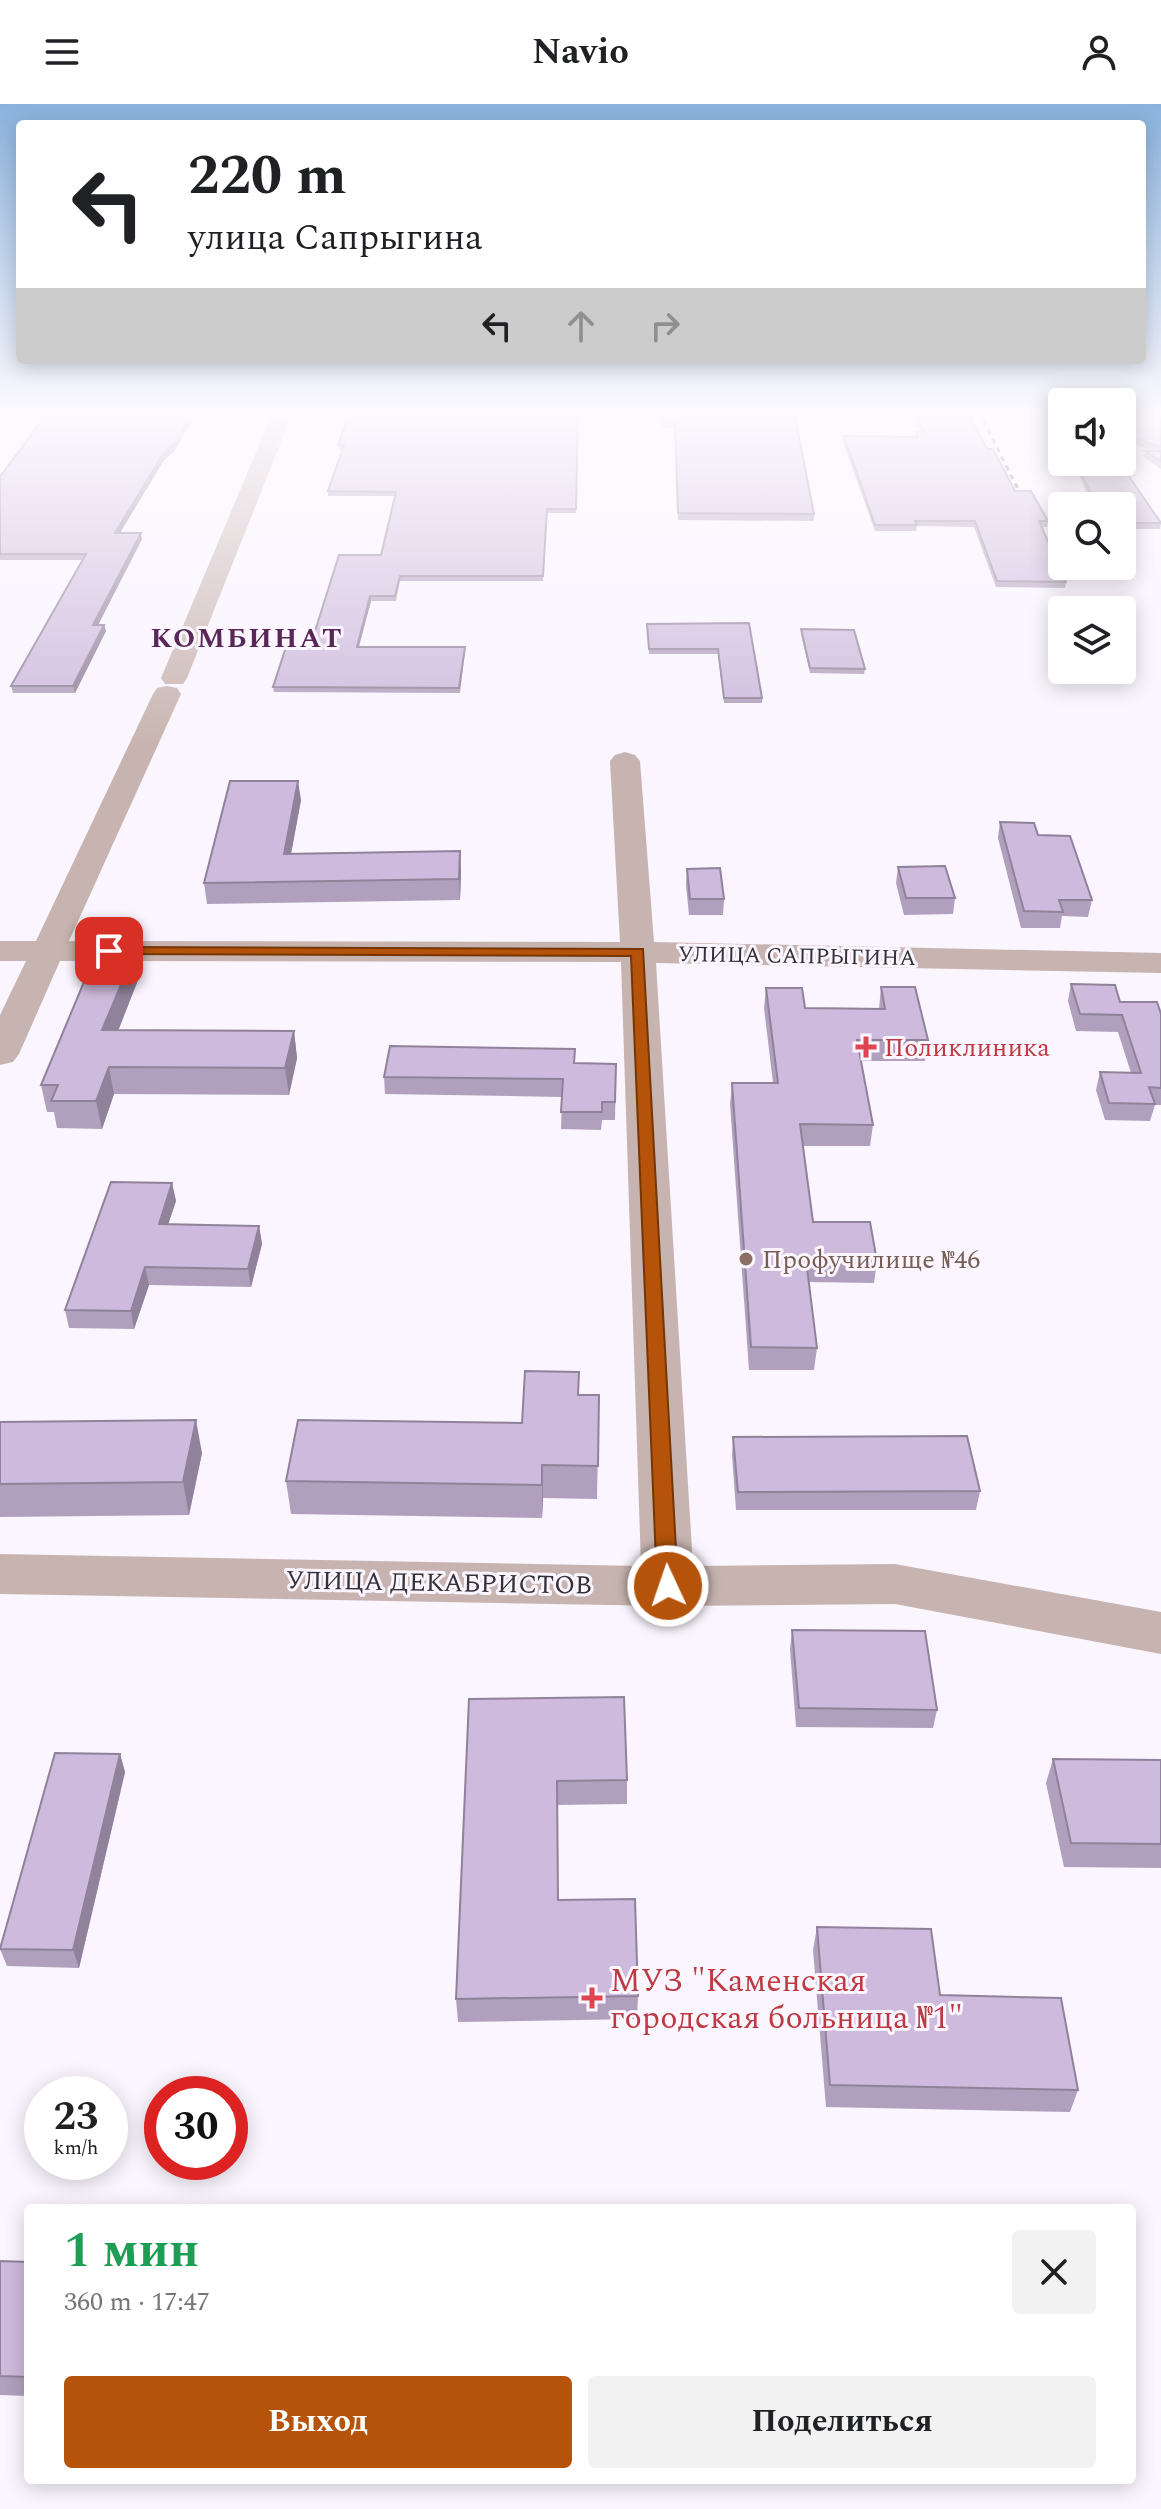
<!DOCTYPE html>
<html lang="ru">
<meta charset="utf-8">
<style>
body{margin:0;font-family:Spectral,serif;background:#f2f2f2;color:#202124;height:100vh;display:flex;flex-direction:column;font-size:30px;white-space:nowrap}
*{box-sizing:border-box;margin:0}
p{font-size:26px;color:#757577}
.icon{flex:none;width:44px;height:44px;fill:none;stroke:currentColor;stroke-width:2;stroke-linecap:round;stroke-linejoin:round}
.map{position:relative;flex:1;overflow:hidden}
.panel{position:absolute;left:24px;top:2100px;width:1112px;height:280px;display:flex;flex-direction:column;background:#fff;border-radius:8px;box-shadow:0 4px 20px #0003}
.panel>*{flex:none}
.banner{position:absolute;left:16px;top:16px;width:1130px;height:244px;border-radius:8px;box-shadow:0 4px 20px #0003;background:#fff;color:#202124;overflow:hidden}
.tools{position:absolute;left:1048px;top:284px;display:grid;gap:16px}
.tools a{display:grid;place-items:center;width:88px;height:88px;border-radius:8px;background:#fff;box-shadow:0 4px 20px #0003;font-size:40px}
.speed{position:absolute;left:24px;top:1972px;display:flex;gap:16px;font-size:40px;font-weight:700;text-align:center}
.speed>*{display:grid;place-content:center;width:104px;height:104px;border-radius:50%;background:#fff;box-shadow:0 4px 20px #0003;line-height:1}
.speed small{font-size:20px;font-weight:400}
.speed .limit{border:12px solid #d22;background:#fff;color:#111}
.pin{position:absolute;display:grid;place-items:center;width:68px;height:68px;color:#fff;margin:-34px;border-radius:16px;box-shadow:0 4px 12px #0006}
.me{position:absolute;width:88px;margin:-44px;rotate:357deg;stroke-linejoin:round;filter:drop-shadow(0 0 6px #0008)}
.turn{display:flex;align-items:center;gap:28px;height:168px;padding:0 40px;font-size:36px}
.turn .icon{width:104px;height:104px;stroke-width:2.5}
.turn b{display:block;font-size:56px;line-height:68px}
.lanes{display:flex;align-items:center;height:76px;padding:0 40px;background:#0003;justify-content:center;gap:40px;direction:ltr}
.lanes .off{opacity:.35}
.round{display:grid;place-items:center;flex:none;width:84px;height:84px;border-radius:8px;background:#f2f2f2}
.headline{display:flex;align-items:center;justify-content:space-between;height:136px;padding:0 40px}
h1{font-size:48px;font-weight:700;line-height:60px;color:#1e9e55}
.primary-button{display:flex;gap:16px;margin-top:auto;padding:16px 40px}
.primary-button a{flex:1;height:92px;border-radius:8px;background:#b45309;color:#fff;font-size:32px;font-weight:700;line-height:92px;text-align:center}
.primary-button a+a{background:#f2f2f2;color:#202124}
header{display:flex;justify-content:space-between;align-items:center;height:104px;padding:0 40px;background:#fff;font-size:36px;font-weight:700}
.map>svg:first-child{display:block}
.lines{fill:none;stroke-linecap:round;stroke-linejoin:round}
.minor{fill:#c7b4b0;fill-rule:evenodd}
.rail{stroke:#68656a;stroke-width:3;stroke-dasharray:5 5;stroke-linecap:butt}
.wall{fill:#b1a0bd}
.shaded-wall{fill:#90829a}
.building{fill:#cebadc;stroke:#90829a;stroke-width:2}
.route{fill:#b45309;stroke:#753606;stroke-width:2}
.health-dot{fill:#e0444e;stroke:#faf5fe;stroke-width:3}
.education-dot{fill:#8d6e63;stroke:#faf5fe;stroke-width:3}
.labels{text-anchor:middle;stroke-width:6;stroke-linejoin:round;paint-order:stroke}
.far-street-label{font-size:22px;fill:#343236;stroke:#faf5fe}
.health-label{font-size:26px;fill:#be3a42;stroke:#faf5fe;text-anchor:start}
.education-label{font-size:26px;fill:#785e54;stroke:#faf5fe;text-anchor:start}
.street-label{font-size:26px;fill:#343236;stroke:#faf5fe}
.far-district-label{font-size:28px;font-weight:bold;letter-spacing:2px;fill:#582758;stroke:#faf5fe}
.near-health-label{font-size:32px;fill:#be3a42;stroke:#faf5fe;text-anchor:start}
</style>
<header><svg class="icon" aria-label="menu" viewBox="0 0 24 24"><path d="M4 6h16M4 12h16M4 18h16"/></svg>Navio<svg class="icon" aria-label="person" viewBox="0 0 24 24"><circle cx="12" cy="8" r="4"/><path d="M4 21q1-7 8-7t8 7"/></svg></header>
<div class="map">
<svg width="1161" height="2405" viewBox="0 0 1161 2405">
<rect width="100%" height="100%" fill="#faf5fe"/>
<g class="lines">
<path class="minor" d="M 273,308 L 293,308 L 187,574 L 183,580 L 165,580 L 161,574 Z
M 167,582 L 177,584 L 181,590 L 69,837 L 620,838 L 610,657 L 615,651 L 625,648 L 635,651 L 640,657 L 654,838 L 1161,849 L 1161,869 L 656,859 L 693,1462 L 895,1460 L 1161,1508 L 1161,1550 L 895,1500 L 668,1502 L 0,1490 L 0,1450 L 641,1462 L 621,858 L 60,857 L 19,950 L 13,958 L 0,961 L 0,911 L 26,857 L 0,857 L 0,837 L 36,837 L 153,590 L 157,584 Z"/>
<path class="rail" d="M 979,308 L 1020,389"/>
</g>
<path class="wall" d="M 578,308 L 576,409 L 547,409 L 543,477 L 400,477 L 396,497 L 371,497 L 359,543 L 465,548 L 460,589 L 274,588 L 273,583 L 310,543 L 381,451 L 395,392 L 328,392 L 328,387 L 342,345 L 339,345 L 338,341 Z
M 660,308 L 794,308 L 814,410 L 814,417 L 678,416 L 675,324 L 662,324 Z
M 912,308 L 967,308 L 987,345 L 1015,387 L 1048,417 L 1047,423 L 1042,423 L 1066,478 L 1065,484 L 996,483 L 974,423 L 917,422 L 916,427 L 875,427 L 843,338 L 844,332 L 916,333 L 916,328 L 921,328 Z
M 1049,308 L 1062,308 L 1062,313 Z
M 1122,308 L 1161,308 L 1161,365 L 1144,353 L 1145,347 L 1152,347 L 1122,335 Z
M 175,346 L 164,356 L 120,429 L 142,435 L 98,521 L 104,521 L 106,527 L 75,589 L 13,589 L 11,582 L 83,456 L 0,456 L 0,373 Z
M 1073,358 L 1119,358 L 1161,419 L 1160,425 L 1122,425 L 1122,402 L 1093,402 Z
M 749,519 L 762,594 L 762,599 L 724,599 L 718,550 L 649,550 L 647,520 Z
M 801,525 L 865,565 L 864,570 L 810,569 L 801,530 Z
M 301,696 L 291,750 L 460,747 L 461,768 L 460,796 L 207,800 L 204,779 Z
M 1000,718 L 1038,731 L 1092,796 L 1088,813 L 1062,812 L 1060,824 L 1021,824 L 998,734 Z
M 898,763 L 955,794 L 953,810 L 904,811 L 896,779 Z
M 687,765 L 724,795 L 723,811 L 689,811 L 686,781 Z
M 134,850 L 138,876 L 118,926 L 294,927 L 297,954 L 289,991 L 114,990 L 102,1025 L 57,1024 L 54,1008 L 47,1008 L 41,981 Z
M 1071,880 L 1120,898 L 1161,910 L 1161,1001 L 1155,1001 L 1150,1017 L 1105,1016 L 1096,986 L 1100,968 L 1131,969 L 1118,928 L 1076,927 L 1068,897 Z
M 881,883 L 928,936 L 925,957 L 861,957 L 873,1021 L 870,1042 L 803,1042 L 813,1118 L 877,1157 L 874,1179 L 809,1178 L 817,1244 L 814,1266 L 749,1266 L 730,1000 L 732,979 L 773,979 L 764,904 L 766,884 L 805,904 L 879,905 Z
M 575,959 L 616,960 L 615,1016 L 602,1016 L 601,1026 L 561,1025 L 562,993 L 385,990 L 384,973 Z
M 172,1079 L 176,1097 L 168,1121 L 259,1122 L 262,1140 L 251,1183 L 149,1181 L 134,1225 L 69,1224 L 65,1206 Z
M 579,1268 L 579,1291 L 599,1291 L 597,1395 L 543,1394 L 542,1414 L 291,1410 L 286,1377 L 522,1319 Z
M 0,1318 L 202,1349 L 189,1411 L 0,1413 Z
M 733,1333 L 980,1387 L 976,1406 L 736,1406 L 732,1351 Z
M 792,1526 L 937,1606 L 933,1624 L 796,1623 L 790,1545 Z
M 469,1595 L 627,1676 L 627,1700 L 557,1701 L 558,1796 L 638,1892 L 637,1915 L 458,1918 L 456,1895 Z
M 120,1650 L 125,1668 L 79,1864 L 7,1862 L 0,1845 Z
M 1053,1655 L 1161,1656 L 1161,1764 L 1064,1763 L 1046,1679 Z
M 817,1823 L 940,1891 L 1078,1986 L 1070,2008 L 826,2003 L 813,1846 Z
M 0,2157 L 28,2158 L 28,2292 L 0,2291 Z"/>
<path class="shaded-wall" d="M 193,308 L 197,308 L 175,346 L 164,356 L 116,435 L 115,429 L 163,350 Z
M 141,429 L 142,435 L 95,527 L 93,521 Z
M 370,492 L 371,497 L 357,548 L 357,543 Z
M 104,521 L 106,527 L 75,589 L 73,582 Z
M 298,677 L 301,696 L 287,771 L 284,750 Z
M 460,747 L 461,768 L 460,796 L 459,775 Z
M 134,850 L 138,876 L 108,953 L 102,926 Z
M 294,927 L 297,954 L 289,991 L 285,964 Z
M 109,963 L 114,990 L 102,1025 L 96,997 Z
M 172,1079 L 176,1097 L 162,1138 L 159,1120 Z
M 259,1122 L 262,1140 L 251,1183 L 248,1165 Z
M 145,1163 L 149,1181 L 134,1225 L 131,1207 Z
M 196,1316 L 202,1349 L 189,1411 L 183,1378 Z
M 542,1361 L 543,1394 L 542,1414 Z
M 120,1650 L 125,1668 L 79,1864 L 73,1846 Z"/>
<path class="building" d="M 48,308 L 193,308 L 174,340 L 163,350 L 115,429 L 141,429 L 93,521 L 104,521 L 73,582 L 11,582 L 86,450 L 0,450 L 0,373 Z
M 350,308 L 578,308 L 576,405 L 547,405 L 543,472 L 400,472 L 395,492 L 370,492 L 357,543 L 465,543 L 459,584 L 273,583 L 286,543 L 310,543 L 339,451 L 381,451 L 396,388 L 328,387 L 344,341 L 338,341 Z
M 661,308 L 794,308 L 814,410 L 678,409 L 675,318 L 662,318 Z
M 915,308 L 967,308 L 987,345 L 993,345 L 1015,387 L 1031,387 L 1048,417 L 1039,417 L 1066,478 L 997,477 L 975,417 L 915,417 L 917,421 L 875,421 L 844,332 L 918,333 L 916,328 L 924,328 Z
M 1122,308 L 1161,308 L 1161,343 L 1122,329 Z
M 1145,347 L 1161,347 L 1161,357 Z
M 1076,358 L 1119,358 L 1161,419 L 1122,419 L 1122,402 L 1106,402 L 1102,396 L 1094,396 Z
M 749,519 L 762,594 L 724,594 L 718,545 L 649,545 L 647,520 Z
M 801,525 L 854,526 L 865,565 L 810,564 Z
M 230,677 L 298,677 L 284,750 L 460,747 L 459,775 L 204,779 Z
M 1000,718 L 1034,719 L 1038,731 L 1070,732 L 1092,796 L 1059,796 L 1063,808 L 1024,807 Z
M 945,762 L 955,794 L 906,794 L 898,763 Z
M 720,764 L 724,795 L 690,795 L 687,765 Z
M 96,849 L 134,850 L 102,926 L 294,927 L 285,964 L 109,963 L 96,997 L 51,997 L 58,981 L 41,981 Z
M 1071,880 L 1115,881 L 1120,898 L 1157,898 L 1161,910 L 1161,984 L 1149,983 L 1155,1000 L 1109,999 L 1100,968 L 1141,969 L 1122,911 L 1080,910 Z
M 881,883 L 915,883 L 928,936 L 857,936 L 873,1021 L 800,1020 L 813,1118 L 870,1118 L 877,1157 L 806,1156 L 817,1244 L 751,1243 L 732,979 L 778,979 L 766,884 L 802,884 L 805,904 L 885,905 Z
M 390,942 L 575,945 L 574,959 L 616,960 L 615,998 L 602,998 L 602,1008 L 561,1008 L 563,975 L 384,973 Z
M 111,1078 L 172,1079 L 159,1120 L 259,1122 L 248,1165 L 145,1163 L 131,1207 L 65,1206 Z
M 525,1267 L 579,1268 L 578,1291 L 599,1291 L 598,1362 L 542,1361 L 542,1381 L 286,1377 L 298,1316 L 522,1319 Z
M 196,1316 L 183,1378 L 0,1380 L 0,1318 Z
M 967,1332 L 980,1387 L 738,1388 L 733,1333 Z
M 792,1526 L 925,1527 L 937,1606 L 799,1604 Z
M 624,1593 L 627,1676 L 557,1677 L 558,1796 L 635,1795 L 638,1892 L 456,1895 L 469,1595 Z
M 55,1649 L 120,1650 L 73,1846 L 0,1845 Z
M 1053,1655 L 1161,1656 L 1161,1740 L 1071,1739 Z
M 817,1823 L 931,1825 L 940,1891 L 1061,1894 L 1078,1986 L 830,1981 Z
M 0,2157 L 28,2158 L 28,2273 L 0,2272 Z"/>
<linearGradient id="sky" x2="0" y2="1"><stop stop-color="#8ab2de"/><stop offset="0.48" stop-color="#fdfaff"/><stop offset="1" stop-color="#fdfaff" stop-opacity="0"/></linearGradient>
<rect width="1161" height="645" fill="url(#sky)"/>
<path class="route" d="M 109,843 L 643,845 L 678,1482 L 675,1488 L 668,1490 L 660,1488 L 657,1482 L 631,852 L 104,850 L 104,844 Z"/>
<g class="health-dot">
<path d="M862 931h8v8h8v8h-8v8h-8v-8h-8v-8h8z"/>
<path d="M588 1882h8v8h8v8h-8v8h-8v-8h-8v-8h8z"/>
</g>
<circle class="education-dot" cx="746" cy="1155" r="8"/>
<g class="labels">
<g class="far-street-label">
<text transform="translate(797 851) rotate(1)" y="8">УЛИЦА САПРЫГИНА</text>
</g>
<g class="health-label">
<text x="884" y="952">Поликлиника</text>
</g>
<g class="education-label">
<text x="762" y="1164">Профучилище №46</text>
</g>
<g class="street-label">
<text transform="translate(439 1478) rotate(1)" y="9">УЛИЦА ДЕКАБРИСТОВ</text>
</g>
<g class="far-district-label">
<text x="247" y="543">КОМБИНАТ</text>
</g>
<g class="near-health-label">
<text x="610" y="1887">МУЗ "Каменская<tspan x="610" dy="37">городская больница №1"</tspan></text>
</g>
</g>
</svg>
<div class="tools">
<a><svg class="icon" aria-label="sound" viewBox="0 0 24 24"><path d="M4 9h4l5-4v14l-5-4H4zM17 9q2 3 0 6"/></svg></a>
<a><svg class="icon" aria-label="search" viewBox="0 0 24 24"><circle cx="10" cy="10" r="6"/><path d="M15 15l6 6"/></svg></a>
<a><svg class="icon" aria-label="layers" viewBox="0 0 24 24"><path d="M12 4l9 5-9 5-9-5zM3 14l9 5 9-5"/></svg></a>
</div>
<div class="speed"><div>23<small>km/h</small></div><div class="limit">30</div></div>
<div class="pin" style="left:109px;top:847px;background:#d93025"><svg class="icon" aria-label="arrive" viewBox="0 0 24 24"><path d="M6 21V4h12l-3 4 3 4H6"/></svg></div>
<svg class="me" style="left:668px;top:1482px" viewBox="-20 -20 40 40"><circle r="17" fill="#b45309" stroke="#fff" stroke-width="3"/><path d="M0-11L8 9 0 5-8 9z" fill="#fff"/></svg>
<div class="banner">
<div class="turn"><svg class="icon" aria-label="left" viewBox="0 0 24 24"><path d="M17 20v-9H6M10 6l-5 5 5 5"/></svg><div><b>220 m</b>улица Сапрыгина</div></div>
<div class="lanes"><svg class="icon" aria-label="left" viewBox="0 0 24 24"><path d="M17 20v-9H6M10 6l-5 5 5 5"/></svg><svg class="icon off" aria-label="ahead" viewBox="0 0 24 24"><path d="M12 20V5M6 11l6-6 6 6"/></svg><svg class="icon off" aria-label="right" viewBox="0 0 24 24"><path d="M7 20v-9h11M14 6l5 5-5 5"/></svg></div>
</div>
<section class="panel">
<div class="headline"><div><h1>1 мин</h1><p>360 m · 17:47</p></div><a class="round"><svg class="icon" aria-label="close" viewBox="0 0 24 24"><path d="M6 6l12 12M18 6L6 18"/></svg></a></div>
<div class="primary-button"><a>Выход</a><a>Поделиться</a></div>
</section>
</div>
